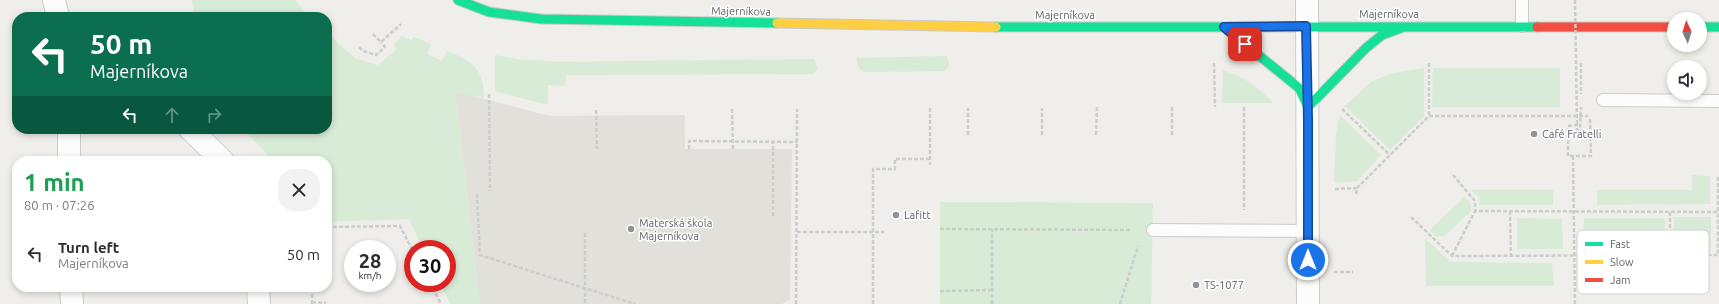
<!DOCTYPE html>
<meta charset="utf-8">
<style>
body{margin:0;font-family:Ubuntu,sans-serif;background:#f2f2f3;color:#2b2b33;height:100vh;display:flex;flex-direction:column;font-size:15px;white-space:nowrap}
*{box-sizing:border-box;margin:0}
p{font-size:13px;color:#7c7c81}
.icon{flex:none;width:22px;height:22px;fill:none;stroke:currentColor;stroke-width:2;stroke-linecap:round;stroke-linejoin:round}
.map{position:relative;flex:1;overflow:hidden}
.details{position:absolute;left:12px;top:156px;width:320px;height:136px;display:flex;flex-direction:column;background:#fff;border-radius:16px;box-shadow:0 2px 6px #0003}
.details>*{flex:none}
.guide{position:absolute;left:12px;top:12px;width:320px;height:122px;border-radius:16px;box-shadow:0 2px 6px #0003;background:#0b6e4f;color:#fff;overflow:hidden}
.needle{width:26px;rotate:356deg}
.controls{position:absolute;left:1667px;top:12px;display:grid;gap:8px}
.controls a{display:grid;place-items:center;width:40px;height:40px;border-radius:50%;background:#fff;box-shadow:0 2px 6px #0003;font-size:20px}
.speed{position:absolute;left:344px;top:240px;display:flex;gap:8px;font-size:20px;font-weight:700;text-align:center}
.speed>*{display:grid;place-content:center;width:52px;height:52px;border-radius:50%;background:#fff;box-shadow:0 2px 6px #0003;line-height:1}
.speed small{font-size:10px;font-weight:400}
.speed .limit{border:6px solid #d22;background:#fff;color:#111}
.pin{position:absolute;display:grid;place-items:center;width:34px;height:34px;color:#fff;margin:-17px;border-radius:8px;box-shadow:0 2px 6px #0006}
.me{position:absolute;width:44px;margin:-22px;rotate:0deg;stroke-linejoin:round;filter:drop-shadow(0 0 3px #0008)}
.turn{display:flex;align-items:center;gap:14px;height:84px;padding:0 12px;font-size:18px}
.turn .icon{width:52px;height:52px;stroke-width:2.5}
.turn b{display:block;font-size:28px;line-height:34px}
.lanes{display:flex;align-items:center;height:38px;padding:0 12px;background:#0003;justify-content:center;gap:20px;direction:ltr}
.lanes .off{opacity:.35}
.round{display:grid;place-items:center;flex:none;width:42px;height:42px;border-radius:16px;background:#f2f2f3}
.summary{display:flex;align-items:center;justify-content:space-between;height:68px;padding:0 12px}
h1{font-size:24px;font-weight:700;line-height:30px;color:#1e9e55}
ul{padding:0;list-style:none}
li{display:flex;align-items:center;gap:12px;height:60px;padding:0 12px}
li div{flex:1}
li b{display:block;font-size:15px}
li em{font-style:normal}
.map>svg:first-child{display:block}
.education{fill:#e2e0da}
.green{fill:#d8ebd6}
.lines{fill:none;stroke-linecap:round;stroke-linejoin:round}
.lane-casing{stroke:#cbcccc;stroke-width:14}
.street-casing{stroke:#cbcccc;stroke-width:24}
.fast-casing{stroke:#cacacb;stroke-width:11}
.slow-casing{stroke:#cacacb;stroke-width:11}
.jam-casing{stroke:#cacacb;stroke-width:11}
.path{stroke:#cacfcc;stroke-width:2.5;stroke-dasharray:4 2;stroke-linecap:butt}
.lane{stroke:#fdfcfc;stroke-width:12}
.street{stroke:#fdfcfc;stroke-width:22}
.fast{stroke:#16e098;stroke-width:9}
.slow{stroke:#ffcf43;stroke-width:9}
.jam{stroke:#f24e42;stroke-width:9}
.path-bridge{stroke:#cacfcc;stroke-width:2.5;stroke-dasharray:4 2;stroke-linecap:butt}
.route-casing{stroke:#114b97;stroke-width:10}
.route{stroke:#1a73e8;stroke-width:7}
.poi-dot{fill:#919496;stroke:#fff;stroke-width:1.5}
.labels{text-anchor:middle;stroke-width:3;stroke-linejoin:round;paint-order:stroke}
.street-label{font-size:11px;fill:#5f6368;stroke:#fff}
.poi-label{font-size:11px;fill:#5f6368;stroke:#fff;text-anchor:start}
.key{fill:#fff;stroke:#cfd0d2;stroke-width:1}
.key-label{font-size:11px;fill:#5f6368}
</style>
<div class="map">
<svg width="1719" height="304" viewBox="0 0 1719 304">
<rect width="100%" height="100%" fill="#efeeea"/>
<path class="education" d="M 455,91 L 549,116 L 685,115 L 685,149 L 792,149 L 790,299 L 782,304 L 480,304 Z"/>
<path class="green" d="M 192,0 L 295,0 L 310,17 L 194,17 Z
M 327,33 L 355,58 L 378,65 L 396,50 L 394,43 L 402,36 L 411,40 L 414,37 L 431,44 L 427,54 L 442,61 L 447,51 C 473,61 484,69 484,98 L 455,92 L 480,304 L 450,304 L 440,283 L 447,283 L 447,249 L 423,249 L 409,219 L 327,222 L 327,161 L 274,161 L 243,129 L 327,129 Z
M 495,55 L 518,59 L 557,62 L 814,59 L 818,68 L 814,74 L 566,75 L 565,86 L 548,85 L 548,105 L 495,91 Z
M 946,56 L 949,62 L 949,66 L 945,71 L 864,72 C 858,68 856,65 857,58 Z
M 1424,68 L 1424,116 L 1390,150 L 1345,106 L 1371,82 L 1389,74 Z
M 1433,68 L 1560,68 L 1560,107 L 1432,107 Z
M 1223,70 C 1246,78 1256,85 1273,103 L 1222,103 Z
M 1340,115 L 1381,155 L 1357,181 L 1334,183 L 1336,133 Z
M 1692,175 L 1710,176 L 1710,204 L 1597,205 L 1597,190 L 1692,190 Z
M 1470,190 L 1553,190 L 1553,205 L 1479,205 L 1480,198 Z
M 1464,197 L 1470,202 L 1471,211 L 1445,236 L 1436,237 L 1430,230 Z
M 940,202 L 1153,203 L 1151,304 L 940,304 Z
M 1674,217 L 1711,217 L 1711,251 L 1674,251 Z
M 1517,218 L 1562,219 L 1563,249 L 1517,249 Z
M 1584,218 L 1665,218 L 1665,250 L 1583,250 Z
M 1425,238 L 1450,262 L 1552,263 L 1554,286 L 1426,286 Z"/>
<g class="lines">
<g class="lane-casing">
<path id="lane" d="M 1522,0 L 1522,26
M 1603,100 L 1719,101
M 1153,230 L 1309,231"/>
</g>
<g class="street-casing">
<path id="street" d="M 54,0 L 58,17
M 1307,0 L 1308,304
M 69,129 L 69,161
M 190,129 L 223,161
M 71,287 L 72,304
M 258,287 L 259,304"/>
</g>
<g class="fast-casing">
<path id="fast" d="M 458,0 L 489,12 L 541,19 L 777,23
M 996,27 L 1537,27
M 1224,27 L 1299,88 L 1308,107 L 1366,48 L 1382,35 L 1401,28
M 1700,27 L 1719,27"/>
</g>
<g class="slow-casing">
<path id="slow" d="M 777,23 L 996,27"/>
</g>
<g class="jam-casing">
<path id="jam" d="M 1537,27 L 1674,27"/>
</g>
<path class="path" d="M 373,34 L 381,42 L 401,24
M 359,47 L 363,51 L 376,55 L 385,47 L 381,42
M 1214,63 L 1215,107
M 1429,63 L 1429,116
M 1581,63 L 1581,94
M 489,94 L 490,191
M 1244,107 L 1244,210
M 930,108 L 930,165
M 732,109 L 733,149
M 1342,109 L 1390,155
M 596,110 L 597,149
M 1577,132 L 1577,125 L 1568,126 L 1568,156 L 1591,156 L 1590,117
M 1577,132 L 1580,130 L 1581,107
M 968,135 L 968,108
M 1042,135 L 1042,108
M 1096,135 L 1097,107
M 1172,135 L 1172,107
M 689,149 L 689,141 L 797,142
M 1573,156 L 1575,304
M 1453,175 L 1475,201 L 1475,211 L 1718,212 L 1718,176
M 1335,189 L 1357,188
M 477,194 L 480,255 L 635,304
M 1356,194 L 1357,188 L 1429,116 L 1588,116
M 1510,211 L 1511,256
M 1670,212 L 1670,255
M 773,216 L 773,142
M 1411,217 L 1452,256 L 1718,255 L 1718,212
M 327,227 L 400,226 L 413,251
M 940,229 L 1132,230
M 797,232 L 884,232
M 585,233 L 585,304
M 1452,256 L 1475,211
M 1334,272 L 1353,272
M 430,283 L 441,304
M 940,291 L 992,290
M 312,302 L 326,303
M 312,304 L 312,287
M 796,304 L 797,109
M 873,304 L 873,169 L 895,169 L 895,159 L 930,159
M 992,304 L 992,229
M 1120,304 L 1138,246"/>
<use href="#lane" class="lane"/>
<use href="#street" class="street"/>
<use href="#fast" class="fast"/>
<use href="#slow" class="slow"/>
<use href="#jam" class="jam"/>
<path class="path-bridge" d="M 1575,0 L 1577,125"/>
</g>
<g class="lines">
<g class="route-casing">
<path id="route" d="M 1245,44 L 1224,27 L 1306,26 L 1308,119 L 1308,260"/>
</g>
<use href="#route" class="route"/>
</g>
<g class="poi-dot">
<circle cx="1534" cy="134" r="4"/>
<circle cx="896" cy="215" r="4"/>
<circle cx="631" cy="229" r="4"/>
<circle cx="1196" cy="285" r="4"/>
</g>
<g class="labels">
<g class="street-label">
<text transform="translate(741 11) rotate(1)" y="4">Majerníkova</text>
<text x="1389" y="18">Majerníkova</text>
<text x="1065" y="19">Majerníkova</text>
</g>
<g class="poi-label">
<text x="1542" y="138">Café Fratelli</text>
<text x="904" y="219">Lafitt</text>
<text x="639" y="227">Materská škola<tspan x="639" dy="13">Majerníkova</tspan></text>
<text x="1204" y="289">TS-1077</text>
</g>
</g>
<rect x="1577" y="230" width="132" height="64" rx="6" class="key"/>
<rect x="1585" y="242" width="18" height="4" fill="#16e098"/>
<rect x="1585" y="260" width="18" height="4" fill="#ffcf43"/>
<rect x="1585" y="278" width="18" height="4" fill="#f24e42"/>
<g class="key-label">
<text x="1610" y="248">Fast</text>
<text x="1610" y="266">Slow</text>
<text x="1610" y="284">Jam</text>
</g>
</svg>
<div class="controls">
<a><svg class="needle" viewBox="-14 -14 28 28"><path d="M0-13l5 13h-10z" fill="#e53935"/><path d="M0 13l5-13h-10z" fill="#7c7c81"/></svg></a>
<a><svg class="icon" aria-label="sound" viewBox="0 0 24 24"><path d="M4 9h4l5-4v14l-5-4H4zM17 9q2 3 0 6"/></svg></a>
</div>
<div class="speed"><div>28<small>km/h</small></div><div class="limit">30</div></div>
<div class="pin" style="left:1245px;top:44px;background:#d93025"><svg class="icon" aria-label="arrive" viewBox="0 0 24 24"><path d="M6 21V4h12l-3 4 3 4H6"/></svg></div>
<svg class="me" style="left:1308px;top:260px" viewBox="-20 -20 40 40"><circle r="17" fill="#1a73e8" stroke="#fff" stroke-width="3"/><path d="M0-11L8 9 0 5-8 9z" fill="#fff"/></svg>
<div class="guide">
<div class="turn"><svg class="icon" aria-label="left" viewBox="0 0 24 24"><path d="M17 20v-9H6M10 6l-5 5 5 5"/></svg><div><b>50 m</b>Majerníkova</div></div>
<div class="lanes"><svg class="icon" aria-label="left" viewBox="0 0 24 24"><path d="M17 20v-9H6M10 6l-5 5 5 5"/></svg><svg class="icon off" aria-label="ahead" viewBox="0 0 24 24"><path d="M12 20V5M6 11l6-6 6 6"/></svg><svg class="icon off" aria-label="right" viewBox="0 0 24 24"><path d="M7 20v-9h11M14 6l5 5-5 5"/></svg></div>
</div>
<section class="details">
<div class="summary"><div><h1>1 min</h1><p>80 m · 07:26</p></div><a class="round"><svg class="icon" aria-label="close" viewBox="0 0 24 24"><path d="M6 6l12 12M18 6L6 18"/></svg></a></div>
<ul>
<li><svg class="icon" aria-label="left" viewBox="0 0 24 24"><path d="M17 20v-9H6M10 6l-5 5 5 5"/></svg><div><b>Turn left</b><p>Majerníkova</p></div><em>50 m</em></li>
</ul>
</section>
</div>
